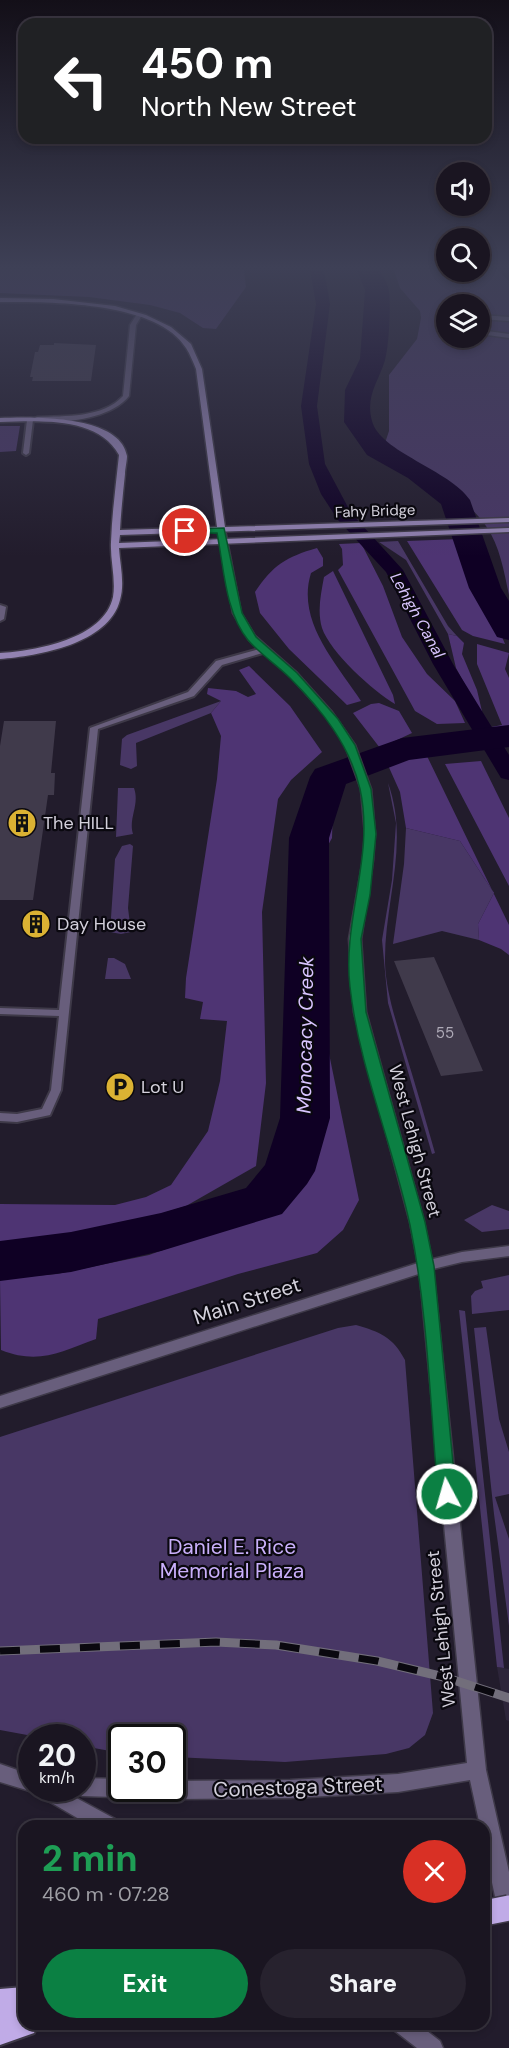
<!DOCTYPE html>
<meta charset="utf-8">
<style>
body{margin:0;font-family:"DM Sans",sans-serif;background:#27222e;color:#f1f3f6;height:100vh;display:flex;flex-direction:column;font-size:22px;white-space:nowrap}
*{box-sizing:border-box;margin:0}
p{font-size:20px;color:#9f9fa5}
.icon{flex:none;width:33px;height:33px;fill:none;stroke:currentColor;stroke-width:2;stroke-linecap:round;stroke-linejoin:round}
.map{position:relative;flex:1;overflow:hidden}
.panel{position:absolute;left:18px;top:1820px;width:472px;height:210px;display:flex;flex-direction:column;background:#1a1521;border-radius:18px;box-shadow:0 3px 9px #0003,0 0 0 2px #38343f}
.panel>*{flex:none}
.guide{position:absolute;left:18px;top:18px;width:474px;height:126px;border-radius:18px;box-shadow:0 3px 9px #0003,0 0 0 2px #38343f;background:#202124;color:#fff;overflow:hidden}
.buttons{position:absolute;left:436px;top:162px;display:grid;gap:12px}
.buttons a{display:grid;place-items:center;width:54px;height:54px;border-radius:50%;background:#1a1521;box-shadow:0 3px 9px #0003,0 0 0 2px #38343f;font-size:30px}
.speed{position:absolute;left:18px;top:1724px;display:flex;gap:12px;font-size:30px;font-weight:700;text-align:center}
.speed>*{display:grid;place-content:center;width:78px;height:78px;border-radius:50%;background:#1a1521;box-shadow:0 3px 9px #0003,0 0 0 2px #38343f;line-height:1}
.speed small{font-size:15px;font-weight:400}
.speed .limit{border:3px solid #111;border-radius:9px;background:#fff;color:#111}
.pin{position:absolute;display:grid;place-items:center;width:51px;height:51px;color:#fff;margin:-26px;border:3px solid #fff;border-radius:50%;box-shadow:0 2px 6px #0007}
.me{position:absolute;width:66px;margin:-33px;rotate:354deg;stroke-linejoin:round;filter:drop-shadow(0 0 4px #0008)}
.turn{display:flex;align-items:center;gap:21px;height:126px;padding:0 24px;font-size:27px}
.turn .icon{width:78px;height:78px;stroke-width:2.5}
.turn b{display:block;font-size:42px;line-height:51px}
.round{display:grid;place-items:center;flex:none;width:63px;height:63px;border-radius:32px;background:#27222e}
.headline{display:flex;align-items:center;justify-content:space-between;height:102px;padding:0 24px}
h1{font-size:36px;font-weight:800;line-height:45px;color:#1e9e55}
.cta{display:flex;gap:12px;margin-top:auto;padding:12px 24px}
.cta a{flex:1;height:69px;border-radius:36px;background:#0b8043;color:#fff;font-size:24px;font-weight:800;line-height:69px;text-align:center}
.cta a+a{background:#27222e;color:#f1f3f6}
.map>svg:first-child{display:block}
.built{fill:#2d253a}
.green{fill:#483765;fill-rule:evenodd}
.forest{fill:#4e3473}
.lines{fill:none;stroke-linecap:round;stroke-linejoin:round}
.canal{fill:#0f0024;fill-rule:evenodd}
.river{fill:#0f0024;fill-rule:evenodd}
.building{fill:#403a4b}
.service-casing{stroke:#3e3948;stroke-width:4}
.minor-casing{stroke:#3e3948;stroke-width:3}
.tertiary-casing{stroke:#3e3948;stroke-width:3}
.secondary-casing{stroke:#3e3948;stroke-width:3}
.trunk-casing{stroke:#3e3948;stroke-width:4}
.service{fill:#685e7c;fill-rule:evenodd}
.minor{fill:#685e7c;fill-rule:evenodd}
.tertiary{fill:#685e7c;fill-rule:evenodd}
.secondary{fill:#9282b1;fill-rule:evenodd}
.trunk{fill:#c0abe7;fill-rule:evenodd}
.rail-casing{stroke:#726e7b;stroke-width:9}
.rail{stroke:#0a080f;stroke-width:7;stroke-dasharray:20;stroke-linecap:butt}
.trunk-bridge-casing{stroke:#3e3948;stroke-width:28;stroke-linecap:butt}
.trunk-bridge{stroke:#c0abe7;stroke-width:25}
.route{fill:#0b8043;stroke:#07532c;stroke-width:1.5}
.labels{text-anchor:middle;stroke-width:4.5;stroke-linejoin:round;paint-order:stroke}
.far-street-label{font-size:15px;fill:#d3d0db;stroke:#0a080f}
.number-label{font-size:15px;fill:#aeaab7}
.far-water-label{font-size:16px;font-style:italic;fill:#d8c4fe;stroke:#0a080f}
.poi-label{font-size:18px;fill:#d3d0db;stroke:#0a080f;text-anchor:start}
.street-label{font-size:18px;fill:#d3d0db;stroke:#0a080f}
.water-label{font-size:20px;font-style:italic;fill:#d8c4fe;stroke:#0a080f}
.near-street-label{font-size:21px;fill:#d3d0db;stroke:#0a080f}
.near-park-label{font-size:21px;fill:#cab0fb;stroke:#0a080f}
</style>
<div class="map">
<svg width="509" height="2048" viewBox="0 0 509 2048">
<rect width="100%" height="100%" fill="#221c2c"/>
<path class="built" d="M 497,1667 L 509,1669 L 509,1721 L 506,1720 Z"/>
<path class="green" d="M 0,270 L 244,270 L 246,287 L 216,329 L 203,328 L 180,313 L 150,305 L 89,297 L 0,293 Z
M 394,270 L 498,270 L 509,281 L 509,595 C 504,572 500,546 486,526 C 464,494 415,470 383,449 L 389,431 L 389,375 L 417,339 L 421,318 L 420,311 L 400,288 ZM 447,304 L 480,304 L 480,338 L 447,338 Z
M 0,426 L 20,426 L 16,451 L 0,452 Z
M 398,541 L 448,626 L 457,636 L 448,634 L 406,560 L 379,542 Z
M 221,701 L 211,713 L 136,743 L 137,766 L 131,769 L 120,765 L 122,739 L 127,735 Z
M 388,783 C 410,844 384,901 385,963 C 386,992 396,1021 404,1048 C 415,1083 425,1118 435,1153 L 432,1154 L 388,1003 L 382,940 L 392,880 L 396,823 Z
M 118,788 L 134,788 C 140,805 128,818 133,834 L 116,837 Z
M 406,828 L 460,841 L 494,893 L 478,924 L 479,940 L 442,931 L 393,944 L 404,864 Z
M 130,844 L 133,846 L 128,908 L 131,932 L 121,934 L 110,932 L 115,859 L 122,846 Z
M 108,958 L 114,958 L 125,964 L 131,979 L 105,979 Z
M 492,1205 L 509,1211 L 509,1229 L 482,1232 L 464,1220 Z
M 509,1275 L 509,1310 L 472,1314 L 471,1296 L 475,1291 L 483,1288 L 481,1281 Z
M 459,1310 L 465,1311 L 504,1668 L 497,1667 Z
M 356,1325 C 380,1332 393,1337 405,1360 L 433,1713 L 425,1735 L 409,1748 L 386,1754 L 285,1762 L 173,1757 L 172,1737 L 122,1737 L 121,1753 L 83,1746 L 82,1737 L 38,1737 L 0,1730 L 0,1437 L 338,1328 Z
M 486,1327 L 499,1419 L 509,1452 L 509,1494 L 495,1497 L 509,1539 L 509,1626 L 494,1514 L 474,1328 Z"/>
<path class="forest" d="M 460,539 L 474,570 L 475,593 L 494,617 L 505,644 L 473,636 L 462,630 L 407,541 Z
M 361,543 L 383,586 L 402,637 L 427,674 L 455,701 L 465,723 L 437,724 L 415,711 L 338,570 L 343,565 L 342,549 L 339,544 Z
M 317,548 L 323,558 L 323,566 L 311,573 C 296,621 336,663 361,701 L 347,705 L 289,649 L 260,613 L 255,592 C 273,565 286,557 317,548 Z
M 333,571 L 393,695 L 395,704 C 373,691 330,652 322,628 C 317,611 321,594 324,577 Z
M 448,634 L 457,636 L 464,643 L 462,654 L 477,690 L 484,720 L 456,668 Z
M 477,644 L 509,653 L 505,669 L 509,678 L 509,732 L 488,732 L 486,728 L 502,725 L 477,664 Z
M 249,666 L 290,706 L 322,752 L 291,780 L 278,799 L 262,912 L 266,1083 L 256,1166 L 186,1206 L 107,1231 L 0,1249 L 0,1204 L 115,1205 L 146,1197 L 171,1185 L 208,1131 L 220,1081 L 227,1021 L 200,1019 L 203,1002 L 185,998 L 186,978 L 217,779 L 221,736 L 211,713 L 221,701 L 207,694 L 208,688 L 236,691 L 248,697 L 256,694 L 239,670 Z
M 379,703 L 399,711 L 412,733 L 380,748 L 353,713 L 371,704 Z
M 426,754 L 509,925 L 509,955 L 501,949 L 479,940 L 478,924 L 494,893 L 460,841 L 406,828 L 400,792 L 387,763 Z
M 481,761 L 509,818 L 509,886 L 445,764 Z
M 333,804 L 332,838 L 322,856 L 316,990 L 359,1200 L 343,1230 L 317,1253 L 238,1274 L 98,1319 L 96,1339 C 60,1352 39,1365 1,1350 L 0,1279 L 57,1274 L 149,1255 L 247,1220 L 293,1196 L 318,1154 L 319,1074 L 313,1004 L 312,963 L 319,835 Z"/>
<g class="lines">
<path class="canal" d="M 310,270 L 324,270 L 330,304 L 317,406 L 325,464 L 351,513 L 403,570 L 453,664 L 509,755 L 509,780 L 501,778 L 498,773 L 433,664 L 386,572 L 338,520 L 321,494 L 309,464 L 301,406 L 316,304 Z"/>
<path class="river" d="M 357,270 L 380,270 C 383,277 388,284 389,291 C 391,306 389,346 385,360 C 379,381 365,396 372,421 C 380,452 450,470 470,500 L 501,588 L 509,601 L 509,640 L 497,637 L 469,588 L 441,504 L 408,478 L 367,455 L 344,422 L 345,390 L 360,359 L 365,290 Z
M 509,725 L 509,747 L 409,760 L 346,784 L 329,838 L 330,1118 L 315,1171 L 307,1184 L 282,1214 L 161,1251 L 71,1272 L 0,1281 L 0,1241 L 71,1232 L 161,1213 L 246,1188 L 265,1165 L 280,1118 L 289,838 L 310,777 L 315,769 L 402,738 Z"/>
</g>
<path class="building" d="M 54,343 L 96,345 L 91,381 L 32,381 L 33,377 L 30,377 L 35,352 L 38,352 L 40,345 L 54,345 Z
M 4,721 L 56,721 L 51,773 L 55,773 L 54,795 L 48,795 L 33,900 L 0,900 L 0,746 Z
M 434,957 L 442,975 L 483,1071 L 441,1076 L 394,961 Z"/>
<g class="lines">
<g class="service-casing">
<path id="service" d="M 30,418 L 33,420 L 29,453 L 26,455 L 23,453 L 27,420 Z
M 0,605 L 6,607 L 4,619 L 0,621 Z
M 263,648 L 267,650 L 266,652 L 222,665 L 194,696 L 98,729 L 61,1090 L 50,1115 L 17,1122 L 0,1121 L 0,1113 L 17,1114 L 42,1109 L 51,1090 L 59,1016 L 0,1014 L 0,1008 L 59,1010 L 90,728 L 188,692 L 216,661 Z"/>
</g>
<g class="minor-casing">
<path id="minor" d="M 137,314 L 142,315 L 136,325 L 129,396 C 111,419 63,424 34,421 L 33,419 L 37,417 C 65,416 103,418 123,396 L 130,325 Z
M 480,315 L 509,317 L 509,321 L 480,319 Z
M 480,330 L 509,334 L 509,338 L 480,334 Z
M 509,1246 L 509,1256 L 462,1262 L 433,1269 L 486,1770 L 509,1872 L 509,1919 L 501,1917 L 498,1910 L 484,1846 L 484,1826 L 480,1826 L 470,1780 L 398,1792 L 290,1798 L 179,1799 L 82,1796 L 76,1793 L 73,1788 L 82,1788 L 82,1778 L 122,1779 L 122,1788 L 172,1788 L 172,1781 L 290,1780 L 398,1774 L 467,1763 L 419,1266 L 421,1262 L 462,1252 Z
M 0,1764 L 32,1775 L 32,1788 L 58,1788 L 117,1820 L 119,1826 L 91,1826 L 33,1792 L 0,1782 Z
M 392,2024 L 418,2024 L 440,2041 L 443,2048 L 417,2048 L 395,2031 Z"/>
</g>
<g class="tertiary-casing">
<path id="tertiary" d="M 218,528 L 225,530 L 241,613 L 255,636 L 297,673 L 332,712 L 355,745 L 371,789 L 375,834 L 373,860 L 361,939 L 366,1012 L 424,1222 L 433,1266 L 431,1270 L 0,1408 L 0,1396 L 418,1263 L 410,1222 L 354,1012 L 349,939 L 363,860 L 365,834 L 361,789 L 345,745 L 326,716 L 291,677 L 249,640 L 233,613 Z"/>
</g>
<g class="secondary-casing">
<path id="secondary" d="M 0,298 L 53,299 L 115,306 L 146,315 L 171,327 L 191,344 L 202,369 L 225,527 L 509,518 L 509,522 L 120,535 L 119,543 L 509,528 L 509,532 L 119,548 C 120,565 125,583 120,600 C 109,644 38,656 0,659 L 0,653 C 35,651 104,639 113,597 C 116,579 110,560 111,542 C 112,513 116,484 119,455 C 98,416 39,421 0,422 L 0,418 C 30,417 120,414 127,456 C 127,461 125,469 125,474 C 123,493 121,512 120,530 L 217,527 L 196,369 C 193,362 190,354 186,348 C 157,301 49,302 0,302 Z"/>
</g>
<g class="trunk-casing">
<path id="trunk" d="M 24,1987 L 24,2024 L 38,2024 L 34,2033 L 0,2045 L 0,1989 Z"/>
</g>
<use href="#service" class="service"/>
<use href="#minor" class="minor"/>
<use href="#tertiary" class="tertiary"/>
<use href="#secondary" class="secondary"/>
<use href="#trunk" class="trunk"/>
<g class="rail-casing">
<path id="rail" d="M 0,1651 L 216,1642 L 276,1645 L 377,1661 L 444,1677 L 509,1698"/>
</g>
<use href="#rail" class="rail"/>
<g class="trunk-bridge-casing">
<path id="trunk-bridge" d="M 484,1913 L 509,1908"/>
</g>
<use href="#trunk-bridge" class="trunk-bridge"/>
</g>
<linearGradient id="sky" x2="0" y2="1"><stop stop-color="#130f18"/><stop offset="0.48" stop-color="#3e4056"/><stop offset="1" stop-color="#3e4056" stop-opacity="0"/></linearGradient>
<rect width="509" height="557" fill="url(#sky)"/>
<path class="route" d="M 224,528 L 242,613 L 256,637 L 297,673 L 338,719 L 355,745 L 371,789 L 376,834 L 370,895 L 361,939 L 366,1012 L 425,1222 L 434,1266 L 456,1494 L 454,1500 L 447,1502 L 441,1500 L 438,1494 C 430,1405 428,1313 410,1225 C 393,1145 359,1068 350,987 C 342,920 375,856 360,789 C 350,745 321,709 290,678 C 277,665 260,654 248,640 C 225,612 224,568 217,533 L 185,534 L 180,531 L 185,529 Z"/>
<defs>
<g id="building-disc" transform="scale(1.5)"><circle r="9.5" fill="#dbb233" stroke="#0a080f"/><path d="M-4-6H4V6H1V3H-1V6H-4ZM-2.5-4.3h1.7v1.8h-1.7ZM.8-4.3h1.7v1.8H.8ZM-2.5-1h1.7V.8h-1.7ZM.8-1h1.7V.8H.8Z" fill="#111"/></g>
<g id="parking-disc" transform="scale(1.5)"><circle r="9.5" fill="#dbb233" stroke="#0a080f"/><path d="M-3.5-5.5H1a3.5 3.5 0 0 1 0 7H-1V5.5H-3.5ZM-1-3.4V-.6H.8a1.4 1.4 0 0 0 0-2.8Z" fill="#111"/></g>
</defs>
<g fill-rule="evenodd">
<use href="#building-disc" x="22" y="823"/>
<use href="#building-disc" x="36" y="924"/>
<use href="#parking-disc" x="120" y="1087"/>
</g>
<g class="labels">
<g class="far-street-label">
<text transform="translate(375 511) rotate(-2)" y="5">Fahy Bridge</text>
</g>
<g class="number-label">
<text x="445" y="1038">55</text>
</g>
<g class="far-water-label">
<text transform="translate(418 615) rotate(61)" y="6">Lehigh Canal</text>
</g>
<g class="poi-label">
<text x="43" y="829">The HILL</text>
<text x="57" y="930">Day House</text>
<text x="141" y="1093">Lot U</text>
</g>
<g class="street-label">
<text transform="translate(415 1141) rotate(75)" y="6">West Lehigh Street</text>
<text transform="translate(441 1629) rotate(-96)" y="6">West Lehigh Street</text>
</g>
<g class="water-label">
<text transform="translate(305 1035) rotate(-89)" y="7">Monocacy Creek</text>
</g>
<g class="near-street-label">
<text transform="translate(247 1301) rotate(-18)" y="7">Main Street</text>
<text transform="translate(298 1787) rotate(-2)" y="7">Conestoga Street</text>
</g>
<g class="near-park-label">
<text x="232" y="1554">Daniel E. Rice<tspan x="232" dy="24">Memorial Plaza</tspan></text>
</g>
</g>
</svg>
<div class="buttons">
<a><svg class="icon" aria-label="sound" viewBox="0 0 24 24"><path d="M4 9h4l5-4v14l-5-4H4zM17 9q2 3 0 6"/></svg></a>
<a><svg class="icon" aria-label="search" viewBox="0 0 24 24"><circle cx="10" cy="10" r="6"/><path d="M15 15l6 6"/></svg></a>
<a><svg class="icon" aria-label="layers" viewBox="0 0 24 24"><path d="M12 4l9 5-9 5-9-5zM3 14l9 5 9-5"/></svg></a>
</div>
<div class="speed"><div>20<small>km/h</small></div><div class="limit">30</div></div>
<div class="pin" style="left:185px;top:531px;background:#d93025"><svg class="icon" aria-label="arrive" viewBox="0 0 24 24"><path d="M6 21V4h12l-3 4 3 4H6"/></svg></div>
<svg class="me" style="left:447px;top:1494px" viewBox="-20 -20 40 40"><circle r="17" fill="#0b8043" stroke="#fff" stroke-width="3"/><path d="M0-11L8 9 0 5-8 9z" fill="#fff"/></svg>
<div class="guide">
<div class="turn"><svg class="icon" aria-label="left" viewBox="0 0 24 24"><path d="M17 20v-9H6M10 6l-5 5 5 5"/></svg><div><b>450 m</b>North New Street</div></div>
</div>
<section class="panel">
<div class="headline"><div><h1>2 min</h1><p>460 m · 07:28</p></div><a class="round" style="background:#d93025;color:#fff"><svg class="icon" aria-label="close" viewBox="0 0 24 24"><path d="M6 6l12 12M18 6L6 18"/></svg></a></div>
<div class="cta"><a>Exit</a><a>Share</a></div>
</section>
</div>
